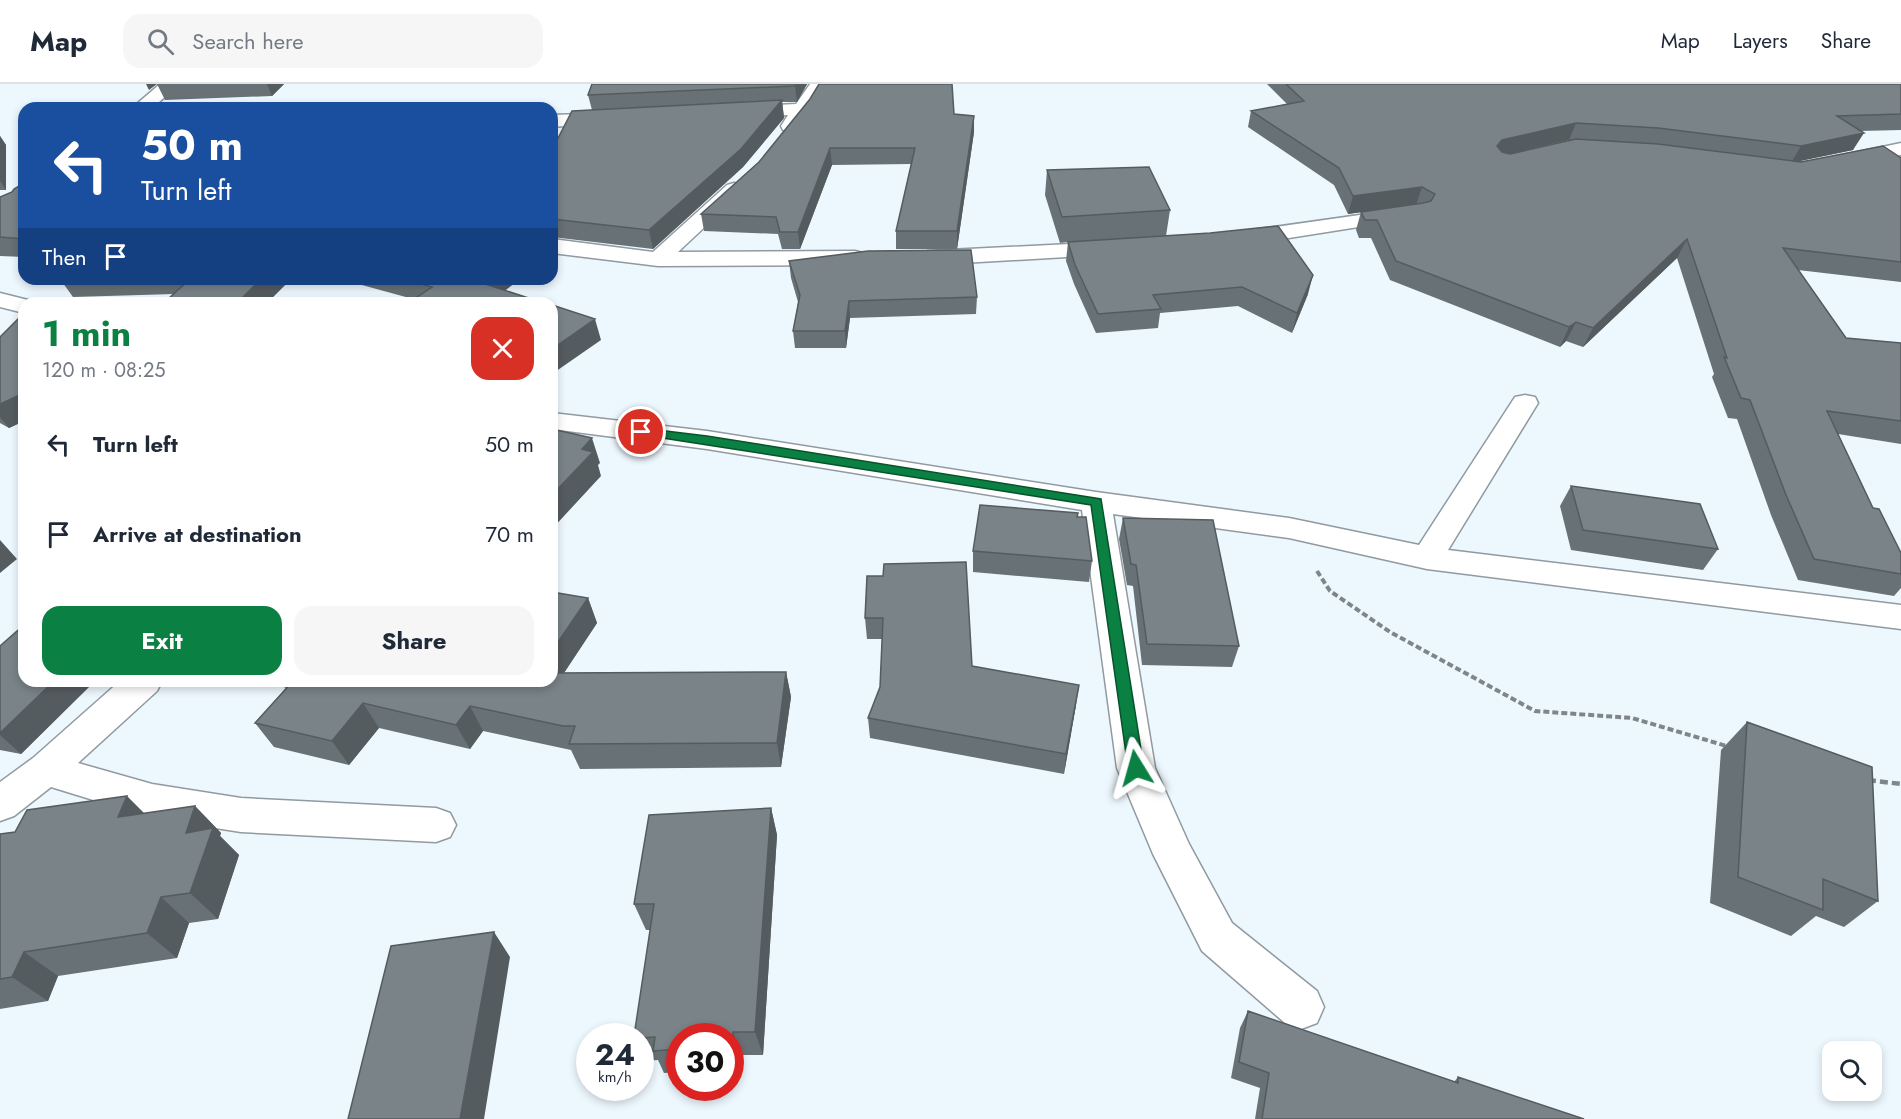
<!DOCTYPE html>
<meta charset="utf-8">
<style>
body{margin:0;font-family:Jost,sans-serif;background:#f6f6f7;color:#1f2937;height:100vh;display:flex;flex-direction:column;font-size:22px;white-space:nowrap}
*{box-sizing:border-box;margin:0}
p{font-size:20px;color:#747a83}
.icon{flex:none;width:33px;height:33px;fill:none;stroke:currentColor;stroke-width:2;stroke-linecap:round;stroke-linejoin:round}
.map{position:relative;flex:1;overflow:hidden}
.drawer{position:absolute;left:18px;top:213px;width:540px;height:390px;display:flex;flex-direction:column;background:#fff;border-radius:18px;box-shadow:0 3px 9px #0003}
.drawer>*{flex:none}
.top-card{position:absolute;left:18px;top:18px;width:540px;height:183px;border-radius:18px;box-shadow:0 3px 9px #0003;background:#1a4fa0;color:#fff;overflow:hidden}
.buttons{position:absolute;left:1822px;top:957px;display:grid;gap:12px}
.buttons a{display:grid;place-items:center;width:60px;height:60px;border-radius:12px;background:#fff;box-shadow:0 3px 9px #0003;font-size:30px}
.speed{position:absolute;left:576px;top:939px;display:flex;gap:12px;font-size:30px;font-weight:700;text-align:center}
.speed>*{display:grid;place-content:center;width:78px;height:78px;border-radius:50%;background:#fff;box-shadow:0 3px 9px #0003;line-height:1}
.speed small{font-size:15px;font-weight:400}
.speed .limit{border:9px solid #d22;background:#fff;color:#111}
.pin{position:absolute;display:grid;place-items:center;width:51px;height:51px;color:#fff;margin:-26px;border:3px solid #fff;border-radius:50%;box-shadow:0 2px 6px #0007}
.me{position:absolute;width:66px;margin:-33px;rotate:352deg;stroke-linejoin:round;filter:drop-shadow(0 0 4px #0008)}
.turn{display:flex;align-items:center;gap:21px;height:126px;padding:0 24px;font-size:27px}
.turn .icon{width:78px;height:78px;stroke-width:2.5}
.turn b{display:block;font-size:42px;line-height:51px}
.then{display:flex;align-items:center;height:57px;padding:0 24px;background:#0003;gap:12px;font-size:22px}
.round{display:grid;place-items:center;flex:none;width:63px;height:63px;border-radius:18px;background:#f6f6f7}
.overview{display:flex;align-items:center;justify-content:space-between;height:102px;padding:0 24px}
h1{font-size:36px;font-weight:700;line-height:45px;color:#0b8043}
.cta{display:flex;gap:12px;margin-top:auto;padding:12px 24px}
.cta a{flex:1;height:69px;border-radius:18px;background:#0b8043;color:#fff;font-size:24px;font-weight:700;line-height:69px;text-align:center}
.cta a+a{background:#f6f6f7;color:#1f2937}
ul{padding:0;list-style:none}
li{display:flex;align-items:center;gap:18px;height:90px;padding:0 24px}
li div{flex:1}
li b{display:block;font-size:22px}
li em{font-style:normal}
header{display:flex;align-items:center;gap:36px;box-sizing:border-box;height:84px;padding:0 30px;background:#fff;border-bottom:2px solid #e0e1e3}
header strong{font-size:28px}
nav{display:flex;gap:33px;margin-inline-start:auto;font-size:21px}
.search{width:420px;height:54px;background:#f6f6f7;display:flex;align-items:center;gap:15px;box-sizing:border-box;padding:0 21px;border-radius:18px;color:#747a83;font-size:22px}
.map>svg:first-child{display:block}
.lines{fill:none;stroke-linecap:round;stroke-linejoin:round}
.minor-casing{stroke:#909aa0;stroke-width:3}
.path-far1{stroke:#7f868a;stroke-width:4;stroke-dasharray:6 3;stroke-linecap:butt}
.path{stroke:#7f868a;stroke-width:4.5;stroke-dasharray:8 4;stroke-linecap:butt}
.minor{fill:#fff;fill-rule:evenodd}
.wall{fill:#687175;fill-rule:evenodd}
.shaded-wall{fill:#555c5f}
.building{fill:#798388;stroke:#555c5f;stroke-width:1.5}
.route{fill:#0b8043;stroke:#07532c;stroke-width:1.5}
</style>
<header>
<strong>Map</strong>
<div class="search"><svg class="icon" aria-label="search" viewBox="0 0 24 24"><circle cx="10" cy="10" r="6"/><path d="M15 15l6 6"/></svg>Search here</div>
<nav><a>Map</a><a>Layers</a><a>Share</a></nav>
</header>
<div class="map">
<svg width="1901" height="1035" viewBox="0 0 1901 1035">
<rect width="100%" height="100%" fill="#edf8fe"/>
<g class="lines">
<g class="minor-casing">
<path id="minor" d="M 160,0 L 180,0 L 152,24 L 132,24 Z
M 810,0 L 828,0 L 812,23 L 813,25 L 797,46 L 783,46 L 781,42 L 788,31 L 740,33 L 734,32 L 731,28 L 734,24 L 740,23 L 796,20 Z
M 613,29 L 619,30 L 622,34 L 619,38 L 552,43 L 552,31 Z
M 1901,59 L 1901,71 L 1846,82 L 1839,80 L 1836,76 L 1839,72 Z
M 734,99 L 741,101 L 744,105 L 741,109 L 678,168 L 855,167 L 863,169 L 866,174 L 863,179 L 855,181 L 658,182 L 552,169 L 552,155 L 653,168 L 727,101 Z
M 1402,125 L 1409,127 L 1413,131 L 1409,135 L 1239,162 L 1231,160 L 1228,155 L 1231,150 L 1239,148 Z
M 1110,158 L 1118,160 L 1121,165 L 1118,170 L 928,181 L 920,179 L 917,174 L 920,169 L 928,167 Z
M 0,209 L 32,217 L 34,219 L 24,219 L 24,229 L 0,223 Z
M 1525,311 L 1535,313 L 1538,319 L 1448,466 L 1901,521 L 1901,545 L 1427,485 L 1289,454 L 1113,430 L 1155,684 L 1189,760 L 1232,839 L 1317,907 L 1324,923 L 1317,939 L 1301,945 L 1285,939 L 1202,867 L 1153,770 L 1117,684 L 1082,426 L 707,365 L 552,345 L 552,329 L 707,347 L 1096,408 L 1289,434 L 1419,461 L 1515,313 Z
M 120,597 L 162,597 L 157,607 L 78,679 L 152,700 L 241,714 L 436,724 L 450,729 L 456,741 L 450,753 L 436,758 L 241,748 L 152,734 L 51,703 L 14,732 L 0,737 L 0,698 L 33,674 Z"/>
</g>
<path class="path-far1" d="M 1317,487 L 1330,507 L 1390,548 L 1535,627 L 1632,634 L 1730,663"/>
<path class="path" d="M 1868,696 L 1901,700"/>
<use href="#minor" class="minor"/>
</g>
<path class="wall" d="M 157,0 L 284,0 L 272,12 L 165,16 Z
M 592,0 L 807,0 L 797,18 L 782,18 L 784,34 L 743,83 L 653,165 L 552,153 L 552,66 L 592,26 L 588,11 Z
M 1267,0 L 1901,0 L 1901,46 L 1860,47 L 1853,66 L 1798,77 L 1901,74 L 1901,198 L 1798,186 L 1846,254 L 1901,259 L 1901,360 L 1838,350 L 1873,424 L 1901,469 L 1901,504 L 1894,512 L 1798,496 L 1771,431 L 1737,335 L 1728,334 L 1712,293 L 1714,290 L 1677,174 L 1583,263 L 1566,257 L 1560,263 L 1390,196 L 1371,154 L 1359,154 L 1356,146 L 1361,128 L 1348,130 L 1334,101 L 1248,43 L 1251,27 L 1287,20 ZM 1569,56 L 1573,56 L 1509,70 Z
M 810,15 L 954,30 L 974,48 L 957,165 L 896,165 L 896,147 L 911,80 L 832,81 L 800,165 L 782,165 L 778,150 L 704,147 L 701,130 L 759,78 Z
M 0,52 L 6,61 L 6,106 L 0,106 Z
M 1047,86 L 1170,126 L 1166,152 L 1308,210 L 1292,249 L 1238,222 L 1160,229 L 1158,244 L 1096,249 L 1074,200 L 1066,177 L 1068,158 L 1060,159 L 1045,111 Z
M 24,99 L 24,173 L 0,172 L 0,113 L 12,108 Z
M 789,177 L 977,213 L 976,230 L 850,234 L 846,264 L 795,264 L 793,247 L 798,218 L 791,194 Z
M 60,195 L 291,195 L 267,219 L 171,219 L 168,215 L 174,210 L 73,213 Z
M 340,195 L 520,195 L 505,206 L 413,215 Z
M 24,237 L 24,337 L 9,344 L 0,339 L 0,253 Z
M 1571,402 L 1718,465 L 1703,486 L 1571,466 L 1560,422 Z
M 1123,434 L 1239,562 L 1232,583 L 1142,581 L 1133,502 L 1127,501 L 1119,455 Z
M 973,467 L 1092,477 L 1089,498 L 973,488 Z
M 867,492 L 972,582 L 1076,621 L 1064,690 L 870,654 L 868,634 L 880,603 L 882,555 L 867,555 L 865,534 Z
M 588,514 L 597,539 L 564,589 L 786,588 L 791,613 L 781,683 L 580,685 L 571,666 L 483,647 L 470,665 L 379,644 L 349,681 L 274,663 L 255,639 L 286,604 L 279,601 L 276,597 L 552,597 Z
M 0,562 L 24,597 L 95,597 L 21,670 L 0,666 Z
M 1747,638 L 1878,817 L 1844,843 L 1816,832 L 1791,852 L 1710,819 L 1721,666 Z
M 195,722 L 221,749 L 220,752 L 239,771 L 218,835 L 189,839 L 177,874 L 58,892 L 48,917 L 0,925 L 0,750 Z
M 771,724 L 777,751 L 763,971 L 741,971 L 741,985 L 730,985 L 730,952 L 680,952 L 680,988 L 664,989 L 658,976 L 646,977 L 640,967 L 640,952 L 650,846 L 646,846 L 634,820 Z
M 1248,927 L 1454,998 L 1458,993 L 1584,1035 L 1255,1035 L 1260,1004 L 1231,994 L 1240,944 Z"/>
<path class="shaded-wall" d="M 146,0 L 157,0 L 149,6 Z
M 267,0 L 284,0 L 272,12 Z
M 797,0 L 807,0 L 797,18 L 795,2 Z
M 782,16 L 784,34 L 743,83 L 653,165 L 649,146 Z
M 974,32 L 974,48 L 957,165 L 957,147 Z
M 1576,39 L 1569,56 L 1495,73 L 1497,62 L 1502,56 Z
M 1864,49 L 1853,66 L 1791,79 L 1801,62 Z
M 0,52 L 6,61 L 6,106 L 0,97 Z
M 830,64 L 832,81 L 800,165 L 798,148 Z
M 1422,103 L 1416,121 L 1348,130 L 1353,112 Z
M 1687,155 L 1677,174 L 1583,263 L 1593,244 Z
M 1313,191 L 1308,210 L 1292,249 L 1297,229 Z
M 261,195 L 291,195 L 267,219 L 240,219 L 239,217 Z
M 488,195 L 520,195 L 489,219 L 482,199 Z
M 849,217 L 850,234 L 846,264 L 845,247 Z
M 595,235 L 601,256 L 552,290 L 552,265 Z
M 1576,238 L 1566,257 L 1560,263 L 1569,243 Z
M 24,309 L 24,337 L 9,344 L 0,333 L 0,320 Z
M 592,354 L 600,379 L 598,381 L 601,392 L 552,445 L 552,411 L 582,365 Z
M 0,456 L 17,475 L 0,489 Z
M 588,514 L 597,539 L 548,613 L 552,597 L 552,567 Z
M 786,588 L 791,613 L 781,683 L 777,659 Z
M 54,597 L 95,597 L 21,670 L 0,651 L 0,649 Z
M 1079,601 L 1076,621 L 1064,690 L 1066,670 Z
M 363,619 L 379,644 L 349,681 L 332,657 Z
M 470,622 L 483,647 L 470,665 L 456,641 Z
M 127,712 L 155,740 L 118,733 Z
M 195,722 L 221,749 L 220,752 L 239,771 L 218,835 L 190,809 L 186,749 Z
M 771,724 L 777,751 L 763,971 L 755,948 Z
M 161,813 L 189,839 L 177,874 L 147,849 Z
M 494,848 L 510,873 L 484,1035 L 460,1035 Z
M 24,868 L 58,892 L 48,917 L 12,893 Z
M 733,948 L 741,971 L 741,985 L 732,962 Z"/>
<path class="building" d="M 592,0 L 797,0 L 795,2 L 588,11 Z
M 819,0 L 952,0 L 954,30 L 974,32 L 957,147 L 896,147 L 915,64 L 830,64 L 798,148 L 780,148 L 776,133 L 701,130 L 759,78 L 810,15 Z
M 1286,0 L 1901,0 L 1901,30 L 1837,32 L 1864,49 L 1801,62 L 1658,44 L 1576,39 L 1502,56 L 1497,62 L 1502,68 L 1510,70 L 1576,55 L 1658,60 L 1801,78 L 1883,62 L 1901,74 L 1901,178 L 1783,164 L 1846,254 L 1901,259 L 1901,337 L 1827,327 L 1873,424 L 1879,425 L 1901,469 L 1901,490 L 1814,475 L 1786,411 L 1750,316 L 1741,314 L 1724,273 L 1727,274 L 1687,155 L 1593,244 L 1576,238 L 1569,243 L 1396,177 L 1377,136 L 1365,136 L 1361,128 L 1423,119 L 1431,117 L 1435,110 L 1422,103 L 1353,112 L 1339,84 L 1251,27 L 1304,17 Z
M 782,16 L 741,65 L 649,146 L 552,135 L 552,66 L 572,27 Z
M 1149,83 L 1170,126 L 1062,133 L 1047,86 Z
M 24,99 L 24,155 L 0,153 L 0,113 L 12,108 L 14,105 Z
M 1278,142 L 1313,191 L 1297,229 L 1242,203 L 1153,211 L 1161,225 L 1098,230 L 1075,181 L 1068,158 L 1210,149 Z
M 971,166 L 977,213 L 849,217 L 845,247 L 793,247 L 800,211 L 789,177 L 868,167 Z
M 190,195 L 261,195 L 239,217 L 168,215 Z
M 403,195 L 488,195 L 482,199 L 544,219 L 408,219 L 432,203 Z
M 552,221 L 595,235 L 552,265 Z
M 19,234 L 24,237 L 24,309 L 0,320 L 0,253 Z
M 552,345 L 592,354 L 582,365 L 593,368 L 552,411 Z
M 1571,402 L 1700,420 L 1718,465 L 1583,446 Z
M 980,421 L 1078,429 L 1077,433 L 1086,433 L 1092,477 L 973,467 Z
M 1123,434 L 1213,436 L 1239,562 L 1147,560 L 1136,481 L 1131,480 Z
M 966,478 L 972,582 L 1079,601 L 1066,670 L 868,634 L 880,603 L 883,534 L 865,534 L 867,492 L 883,492 L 884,480 Z
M 552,508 L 588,514 L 552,567 Z
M 24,541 L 24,597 L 54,597 L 0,649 L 0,562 Z
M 786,588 L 777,659 L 569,660 L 575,642 L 563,642 L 470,622 L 456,641 L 363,619 L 332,657 L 255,639 L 293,597 L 552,597 L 552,589 Z
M 1747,638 L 1872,683 L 1878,817 L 1823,795 L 1823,826 L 1738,793 Z
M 127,712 L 118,733 L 195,722 L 186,749 L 213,744 L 190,809 L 161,813 L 147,849 L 24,868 L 12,893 L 0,895 L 0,750 L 15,748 L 27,726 Z
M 771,724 L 755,948 L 733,948 L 732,962 L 730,962 L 730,952 L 680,952 L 680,965 L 653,967 L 655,953 L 640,954 L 640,952 L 634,952 L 654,820 L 634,820 L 649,731 Z
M 494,848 L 460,1035 L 348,1035 L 391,862 Z
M 1248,927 L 1458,999 L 1458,993 L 1584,1035 L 1262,1035 L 1269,989 L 1239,978 Z"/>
<path class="route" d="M 641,344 L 707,352 L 1101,415 L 1144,684 L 1142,688 L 1136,690 L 1130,688 L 1128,684 L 1091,421 L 637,350 L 637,345 Z"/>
</svg>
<div class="buttons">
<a><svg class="icon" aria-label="search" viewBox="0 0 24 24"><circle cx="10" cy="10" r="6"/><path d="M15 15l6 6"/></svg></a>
</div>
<div class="speed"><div>24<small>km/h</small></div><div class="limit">30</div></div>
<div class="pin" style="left:641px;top:348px;background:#d93025"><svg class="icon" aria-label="arrive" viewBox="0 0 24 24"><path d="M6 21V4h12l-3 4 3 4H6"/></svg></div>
<svg class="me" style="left:1136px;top:684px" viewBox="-20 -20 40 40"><path d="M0-17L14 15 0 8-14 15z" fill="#0b8043" stroke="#fff" stroke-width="4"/></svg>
<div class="top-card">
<div class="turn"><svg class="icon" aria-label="left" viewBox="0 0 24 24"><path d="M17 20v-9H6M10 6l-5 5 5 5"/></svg><div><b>50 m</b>Turn left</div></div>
<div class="then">Then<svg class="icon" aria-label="arrive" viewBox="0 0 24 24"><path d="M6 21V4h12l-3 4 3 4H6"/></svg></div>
</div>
<section class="drawer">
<div class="overview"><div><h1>1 min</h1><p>120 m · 08:25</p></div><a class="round" style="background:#d93025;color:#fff"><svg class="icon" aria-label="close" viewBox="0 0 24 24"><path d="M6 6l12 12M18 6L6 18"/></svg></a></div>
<ul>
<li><svg class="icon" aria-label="left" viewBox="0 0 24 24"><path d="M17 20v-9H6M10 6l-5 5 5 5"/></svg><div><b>Turn left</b></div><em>50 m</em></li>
<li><svg class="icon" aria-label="arrive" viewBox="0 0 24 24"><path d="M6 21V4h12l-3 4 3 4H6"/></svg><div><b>Arrive at destination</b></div><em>70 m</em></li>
</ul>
<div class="cta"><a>Exit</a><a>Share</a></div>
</section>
</div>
